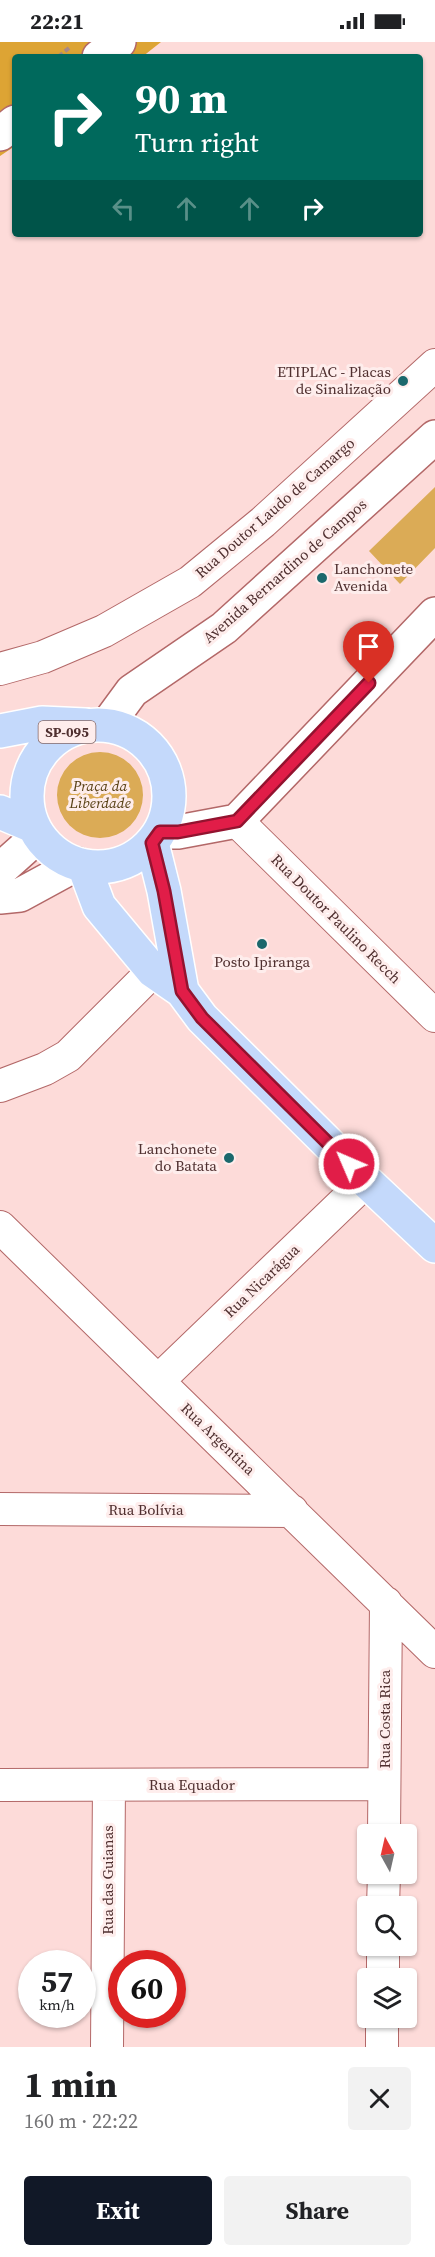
<!DOCTYPE html>
<meta charset="utf-8">
<style>
body{margin:0;font-family:"Source Serif 4",serif;background:#f2f2f2;color:#202124;height:100vh;display:flex;flex-direction:column;font-size:22px;white-space:nowrap}
*{box-sizing:border-box;margin:0}
p{font-size:20px;color:#757577}
.icon{flex:none;width:33px;height:33px;fill:none;stroke:currentColor;stroke-width:2;stroke-linecap:round;stroke-linejoin:round}
.map{position:relative;height:2005px;overflow:hidden}
.side{display:flex;flex-direction:column;background:#fff;flex:1}
.side>*{flex:none}
.top-card{position:absolute;left:12px;top:12px;width:411px;height:183px;border-radius:6px;box-shadow:0 2px 4px #0004;background:#00695c;color:#fff;overflow:hidden}
.needle{width:39px;rotate:352deg}
.buttons{position:absolute;left:357px;top:1782px;display:grid;gap:12px}
.buttons a{display:grid;place-items:center;width:60px;height:60px;border-radius:6px;background:#fff;box-shadow:0 2px 4px #0004;font-size:30px}
.speed{position:absolute;left:18px;top:1908px;display:flex;gap:12px;font-size:30px;font-weight:700;text-align:center}
.speed>*{display:grid;place-content:center;width:78px;height:78px;border-radius:50%;background:#fff;box-shadow:0 2px 4px #0004;line-height:1}
.speed small{font-size:15px;font-weight:400}
.speed .limit{border:9px solid #d22;background:#fff;color:#111}
.pin{position:absolute;display:grid;place-items:center;width:51px;height:51px;color:#fff;margin:-62px -26px;border-radius:50% 50% 50% 0;rotate:-45deg;box-shadow:0 0 6px #0007}
.pin .icon{rotate:45deg}
.me{position:absolute;width:66px;margin:-33px;rotate:315deg;stroke-linejoin:round;filter:drop-shadow(0 0 4px #0008)}
.turn{display:flex;align-items:center;gap:21px;height:126px;padding:0 24px;font-size:27px}
.turn .icon{width:78px;height:78px;stroke-width:2.5}
.turn b{display:block;font-size:42px;line-height:51px}
.lanes{display:flex;align-items:center;height:57px;padding:0 24px;background:#0003;justify-content:center;gap:30px;direction:ltr}
.lanes .off{opacity:.35}
.round{display:grid;place-items:center;flex:none;width:63px;height:63px;border-radius:6px;background:#f2f2f2}
.summary{display:flex;align-items:center;justify-content:space-between;height:102px;padding:0 24px}
h1{font-size:36px;font-weight:700;line-height:45px}
.cta{display:flex;gap:12px;margin-top:auto;padding:12px 24px}
.cta a{flex:1;height:69px;border-radius:6px;background:#111827;color:#fff;font-size:24px;font-weight:700;line-height:69px;text-align:center}
.cta a+a{background:#f2f2f2;color:#202124}
.status{display:flex;justify-content:space-between;align-items:center;height:42px;padding:0 30px;background:#fff;direction:ltr}
.status svg{height:16px;fill:currentColor}
.map>svg:first-child{display:block}
.green{fill:#dbab56}
.forest{fill:#dda434}
.lines{fill:none;stroke-linecap:round;stroke-linejoin:round}
.minor-casing{stroke:#b36868;stroke-width:34}
.tertiary-casing{stroke:#b36868;stroke-width:36}
.primary-casing{stroke:#fff;stroke-width:36}
.path{stroke:#a98887;stroke-width:4;stroke-dasharray:6 3;stroke-linecap:butt}
.minor{stroke:#fff;stroke-width:32}
.tertiary{stroke:#fff;stroke-width:33}
.primary{stroke:#c4d9fb;stroke-width:33}
.route-casing{stroke:#92132f;stroke-width:15}
.route{stroke:#e11d48;stroke-width:10}
.poi-dot{fill:#1b686c;stroke:#feedec;stroke-width:2}
.labels{text-anchor:middle;stroke-width:6;stroke-linejoin:round;paint-order:stroke}
.shield{fill:#feedec;stroke:#846868;stroke-width:1.5}
.shield-label{font-size:14px;font-weight:bold;fill:#4f2f2f}
.poi-label{font-size:15px;fill:#4f2f2f;stroke:#feedec;text-anchor:end}
.street-label{font-size:15px;fill:#4f2f2f;stroke:#feedec}
.park-label{font-size:15px;font-style:italic;fill:#5a4217;stroke:#feedec}
</style>
<div class="status"><b>22:21</b><svg viewBox="0 0 49 12"><path d="M0 12V9h3v3zM5 12V6h3v6zM10 12V3h3v9zM15 12V0h3v12zM26 1h20v11H26zM47 4h2v5h-2z"/></svg></div>
<div class="map">
<svg width="435" height="2005" viewBox="0 0 435 2005">
<rect width="100%" height="100%" fill="#fddbd9"/>
<path class="green" d="M 435,445 L 435,506 L 400,542 L 369,509 Z
M57 753a43 43 0 1 1 86 0a43 43 0 1 1-86 0Z"/>
<path class="forest" d="M 0,0 L 161,0 L 142,15 L 15,15 L 15,104 L 0,114 Z"/>
<g class="lines">
<g class="minor-casing">
<path id="minor" d="M 0,627 L 43,615 L 104,589 L 190,540 L 263,480 L 435,323
M 237,779 L 435,974
M 0,1044 L 45,1027 L 68,1014 L 153,929
M 0,1185 L 435,1610
M 158,1339 L 366,1139
M 0,1467 L 292,1469
M 0,1743 L 384,1742
M 384,1792 L 386,1561
M 383,1864 L 384,1832
M 383,1936 L 383,1904
M 107,2005 L 109,1743
M 382,2005 L 382,1976"/>
</g>
<g class="tertiary-casing">
<path id="tertiary" d="M 99,15 L 119,0
M 0,92 L 15,80
M 107,683 L 132,649 L 224,586 L 435,395
M 160,790 L 178,790 L 237,779 L 435,572
M 0,828 L 38,794
M 0,855 L 20,853 L 77,822"/>
</g>
<g class="primary-casing">
<path id="primary" d="M27 754a71 71 0 1 1 142 0a71 71 0 1 1-142 0Z
M 0,689 L 42,681 L 85,683
M 0,770 L 33,784
M 152,801 L 164,849 L 182,949
M 84,824 L 99,864 L 153,929 L 182,949 L 202,976 L 366,1139 L 435,1204"/>
</g>
<path class="path" d="M 58,15 L 69,6"/>
<use href="#minor" class="minor"/>
<use href="#tertiary" class="tertiary"/>
<use href="#primary" class="primary"/>
</g>
<g class="lines">
<g class="route-casing">
<path id="route" d="M 349,1122 L 202,976 L 182,949 L 164,849 L 152,801 L 160,790 L 178,790 L 237,779 L 369,641"/>
</g>
<use href="#route" class="route"/>
</g>
<g class="poi-dot">
<circle cx="403" cy="339" r="6"/>
<circle cx="322" cy="536" r="6"/>
<circle cx="262" cy="902" r="6"/>
<circle cx="229" cy="1116" r="6"/>
</g>
<g class="labels">
<rect class="shield" x="38.5" y="679" width="57" height="22" rx="4.5"/>
<g class="shield-label">
<text x="67" y="695">SP-095</text>
</g>
<g class="poi-label">
<text x="391" y="335">ETIPLAC - Placas<tspan x="391" dy="17">de Sinalização</tspan></text>
<text x="334" y="532" text-anchor="start">Lanchonete<tspan x="334" dy="17">Avenida</tspan></text>
<text x="262" y="925" text-anchor="middle">Posto Ipiranga</text>
<text x="217" y="1112">Lanchonete<tspan x="217" dy="17">do Batata</tspan></text>
</g>
<g class="street-label">
<text transform="translate(275 466) rotate(-41)" y="5">Rua Doutor Laudo de Camargo</text>
<text transform="translate(285 529) rotate(-41)" y="5">Avenida Bernardino de Campos</text>
<text transform="translate(336 877) rotate(45)" y="5">Rua Doutor Paulino Recch</text>
<text transform="translate(262 1239) rotate(-44)" y="5">Rua Nicarágua</text>
<text transform="translate(218 1397) rotate(44)" y="5">Rua Argentina</text>
<text x="146" y="1473">Rua Bolívia</text>
<text transform="translate(385 1677) rotate(-90)" y="5">Rua Costa Rica</text>
<text x="192" y="1748">Rua Equador</text>
<text transform="translate(108 1838) rotate(-90)" y="5">Rua das Guianas</text>
</g>
<g class="park-label">
<text x="100" y="749">Praça da<tspan x="100" dy="17">Liberdade</tspan></text>
</g>
</g>
</svg>
<div class="buttons">
<a><svg class="needle" viewBox="-14 -14 28 28"><path d="M0-13l5 13h-10z" fill="#e53935"/><path d="M0 13l5-13h-10z" fill="#757577"/></svg></a>
<a><svg class="icon" aria-label="search" viewBox="0 0 24 24"><circle cx="10" cy="10" r="6"/><path d="M15 15l6 6"/></svg></a>
<a><svg class="icon" aria-label="layers" viewBox="0 0 24 24"><path d="M12 4l9 5-9 5-9-5zM3 14l9 5 9-5"/></svg></a>
</div>
<div class="speed"><div>57<small>km/h</small></div><div class="limit">60</div></div>
<div class="pin" style="left:369px;top:641px;background:#d93025"><svg class="icon" aria-label="arrive" viewBox="0 0 24 24"><path d="M6 21V4h12l-3 4 3 4H6"/></svg></div>
<svg class="me" style="left:349px;top:1122px" viewBox="-20 -20 40 40"><circle r="17" fill="#e11d48" stroke="#fff" stroke-width="3"/><path d="M0-11L8 9 0 5-8 9z" fill="#fff"/></svg>
<div class="top-card">
<div class="turn"><svg class="icon" aria-label="right" viewBox="0 0 24 24"><path d="M7 20v-9h11M14 6l5 5-5 5"/></svg><div><b>90 m</b>Turn right</div></div>
<div class="lanes"><svg class="icon off" aria-label="left" viewBox="0 0 24 24"><path d="M17 20v-9H6M10 6l-5 5 5 5"/></svg><svg class="icon off" aria-label="ahead" viewBox="0 0 24 24"><path d="M12 20V5M6 11l6-6 6 6"/></svg><svg class="icon off" aria-label="ahead" viewBox="0 0 24 24"><path d="M12 20V5M6 11l6-6 6 6"/></svg><svg class="icon" aria-label="right" viewBox="0 0 24 24"><path d="M7 20v-9h11M14 6l5 5-5 5"/></svg></div>
</div>
</div>
<section class="side">
<div class="summary"><div><h1>1 min</h1><p>160 m · 22:22</p></div><a class="round"><svg class="icon" aria-label="close" viewBox="0 0 24 24"><path d="M6 6l12 12M18 6L6 18"/></svg></a></div>
<div class="cta"><a>Exit</a><a>Share</a></div>
</section>
